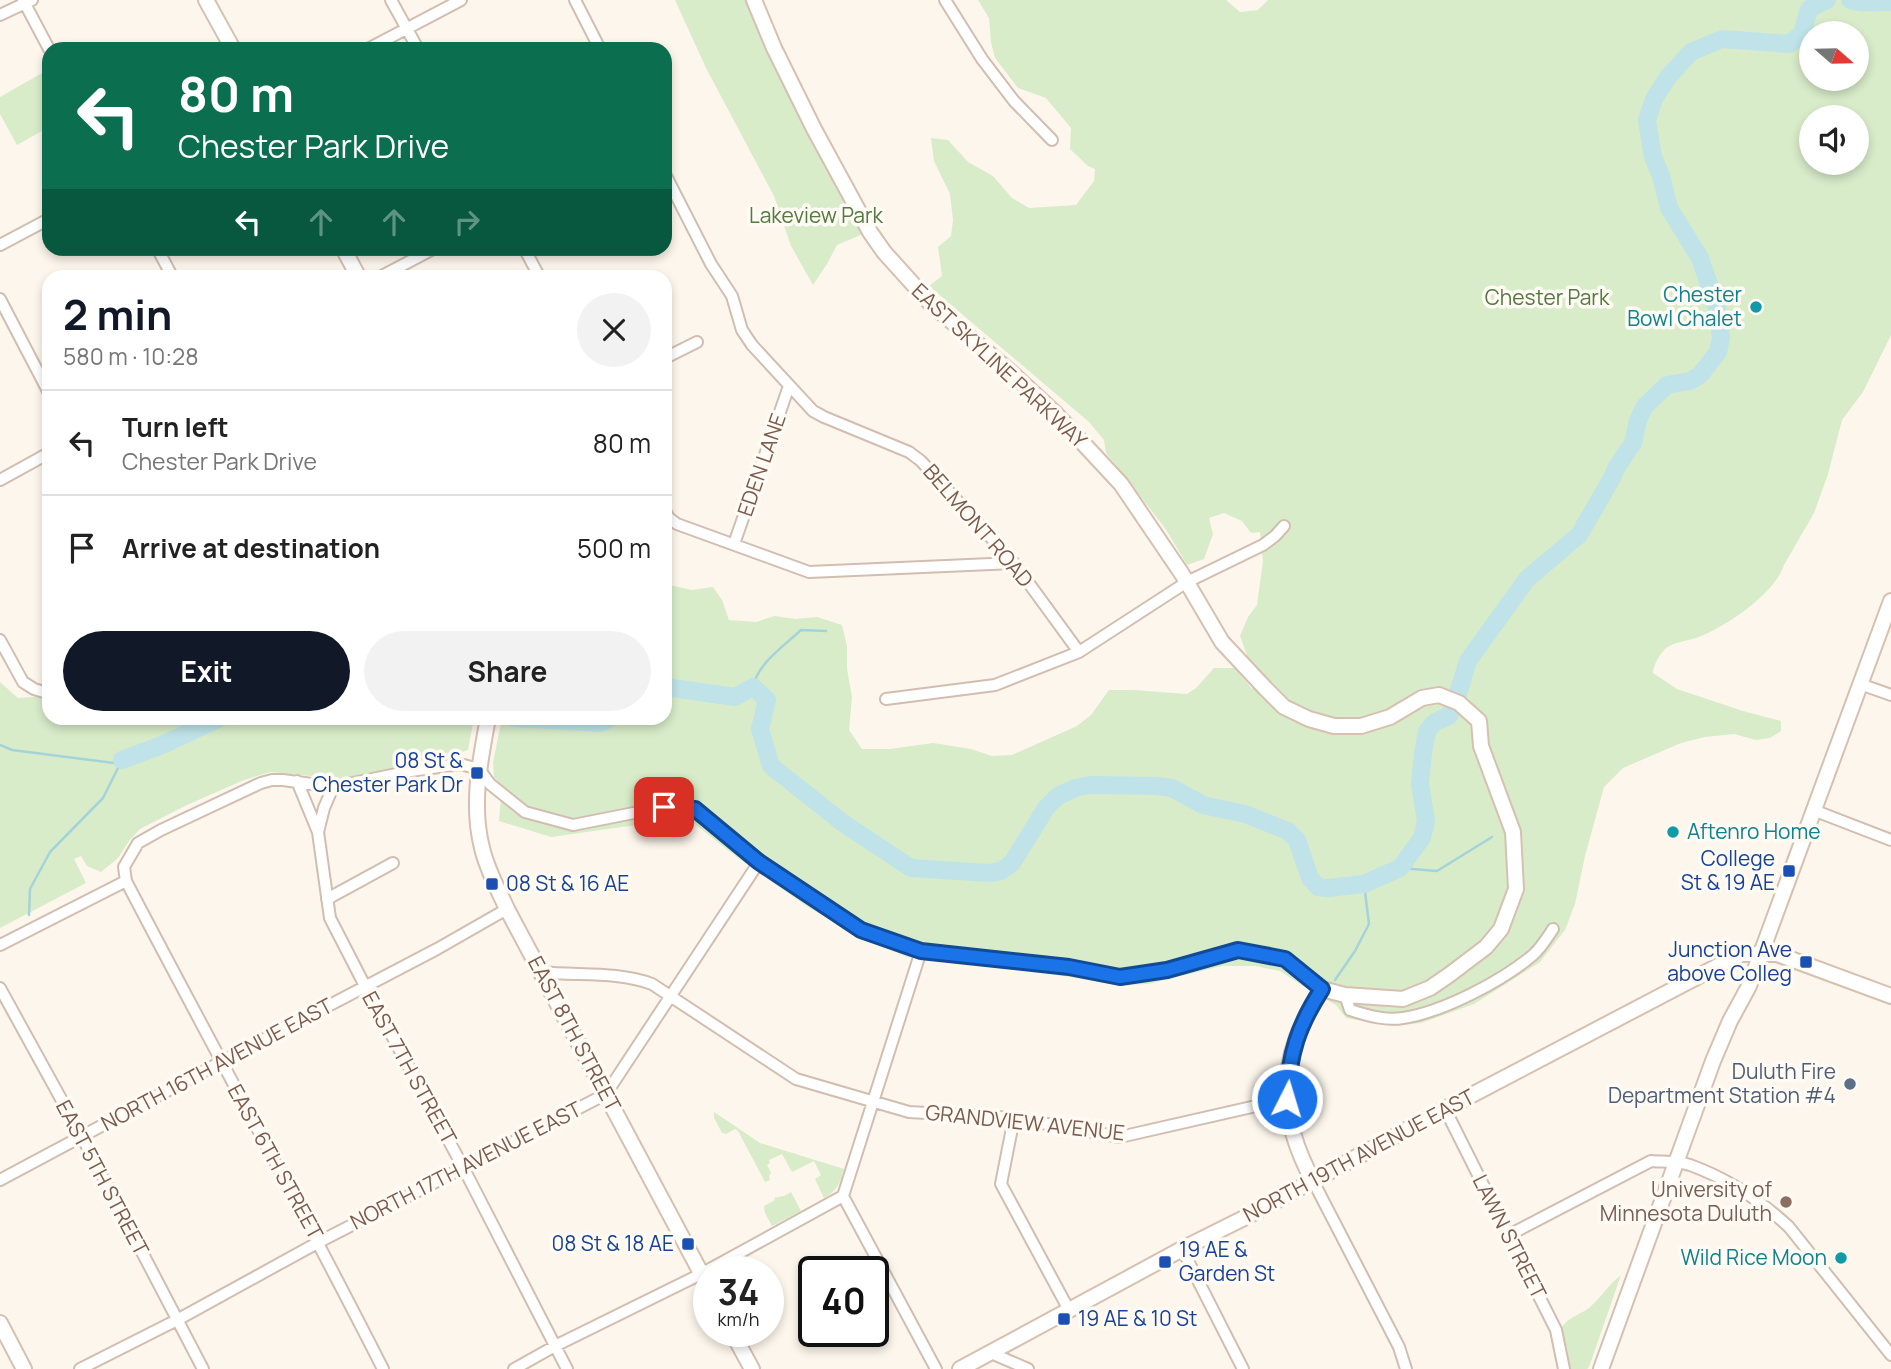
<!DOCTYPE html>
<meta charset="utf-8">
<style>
body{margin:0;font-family:Manrope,sans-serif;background:#f2f2f2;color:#222;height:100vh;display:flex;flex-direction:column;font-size:26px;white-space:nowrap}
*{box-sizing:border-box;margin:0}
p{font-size:23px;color:#767676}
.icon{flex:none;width:38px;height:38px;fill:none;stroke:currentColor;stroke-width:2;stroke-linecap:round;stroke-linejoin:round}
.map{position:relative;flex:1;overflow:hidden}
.details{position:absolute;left:42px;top:270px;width:630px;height:455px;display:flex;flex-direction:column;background:#fff;border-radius:21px;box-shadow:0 4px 10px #0003}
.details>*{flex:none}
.guide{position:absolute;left:42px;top:42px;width:630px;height:214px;border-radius:21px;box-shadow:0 4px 10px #0003;background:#0b6e4f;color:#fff;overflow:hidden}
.needle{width:46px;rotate:110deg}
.tools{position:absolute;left:1799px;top:21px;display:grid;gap:14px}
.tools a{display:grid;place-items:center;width:70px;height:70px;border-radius:50%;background:#fff;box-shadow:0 4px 10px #0003;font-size:35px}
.speed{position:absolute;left:693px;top:1256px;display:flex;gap:14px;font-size:35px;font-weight:700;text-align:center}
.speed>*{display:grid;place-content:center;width:91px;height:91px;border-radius:50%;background:#fff;box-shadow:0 4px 10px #0003;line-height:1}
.speed small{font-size:18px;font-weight:400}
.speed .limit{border:4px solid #111;border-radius:10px;background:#fff;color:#111}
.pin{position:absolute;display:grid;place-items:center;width:60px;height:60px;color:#fff;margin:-30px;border-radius:14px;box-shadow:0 4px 10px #0006}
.me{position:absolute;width:77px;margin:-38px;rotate:5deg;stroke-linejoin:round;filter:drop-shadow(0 0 5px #0008)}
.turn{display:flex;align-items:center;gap:24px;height:147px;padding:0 21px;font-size:32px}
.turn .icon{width:91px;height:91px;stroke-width:2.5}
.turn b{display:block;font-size:49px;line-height:60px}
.lanes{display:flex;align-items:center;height:66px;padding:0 21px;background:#0003;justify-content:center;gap:35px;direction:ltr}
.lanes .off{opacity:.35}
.round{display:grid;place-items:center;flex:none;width:74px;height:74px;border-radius:37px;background:#f2f2f2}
.overview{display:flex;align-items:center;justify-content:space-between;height:119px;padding:0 21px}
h1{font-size:42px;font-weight:700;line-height:52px;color:#111827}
.primary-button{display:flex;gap:14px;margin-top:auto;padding:14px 21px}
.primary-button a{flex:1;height:80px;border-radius:42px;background:#111827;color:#fff;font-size:28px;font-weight:700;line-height:80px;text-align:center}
.primary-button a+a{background:#f2f2f2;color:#222}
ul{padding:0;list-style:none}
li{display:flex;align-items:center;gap:21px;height:105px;padding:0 21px;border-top:2px solid #e0e0e0}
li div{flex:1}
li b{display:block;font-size:26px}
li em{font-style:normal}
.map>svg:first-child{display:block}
.green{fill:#d8ecc9;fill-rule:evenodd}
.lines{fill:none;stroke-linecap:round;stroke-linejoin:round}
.stream{stroke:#a5d3da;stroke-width:2.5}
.river{stroke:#bfe3e8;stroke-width:18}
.street-casing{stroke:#d1beb0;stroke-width:14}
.secondary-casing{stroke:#d6c0b0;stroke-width:18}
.street{stroke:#fff;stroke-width:10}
.secondary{stroke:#fff;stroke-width:14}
.route-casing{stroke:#114b97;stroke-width:18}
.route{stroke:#1a73e8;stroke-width:12}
.culture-dot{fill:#0f9aa8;stroke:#fffaf3;stroke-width:2.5}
.transit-dot{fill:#1a4fb4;stroke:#fffaf3;stroke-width:2.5}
.service-dot{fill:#5c6f8a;stroke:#fffaf3;stroke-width:2.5}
.education-dot{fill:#8d6e63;stroke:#fffaf3;stroke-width:2.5}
.labels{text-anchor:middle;stroke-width:7;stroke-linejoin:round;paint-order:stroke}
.park-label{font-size:21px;fill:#537a41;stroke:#fffaf3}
.culture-label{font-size:21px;fill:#0d838f;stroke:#fffaf3;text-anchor:end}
.street-label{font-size:21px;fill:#7a5c4d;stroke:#fffaf3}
.transit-label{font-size:21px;fill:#164399;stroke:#fffaf3;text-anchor:end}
.service-label{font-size:21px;fill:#4e5e75;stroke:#fffaf3;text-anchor:end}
.education-label{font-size:21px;fill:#785e54;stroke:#fffaf3;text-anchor:end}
</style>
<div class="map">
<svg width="1891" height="1369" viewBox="0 0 1891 1369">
<rect width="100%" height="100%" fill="#fdf6ec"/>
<path class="green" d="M 675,0 L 747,0 L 837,184 L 863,234 L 837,245 L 827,264 L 813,285 L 791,246 L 774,196 L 706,68 Z
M 978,0 L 1226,0 L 1240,12 L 1258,10 L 1268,0 L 1891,0 L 1891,335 L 1863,392 L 1842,420 L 1828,474 L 1814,513 L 1784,565 C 1775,593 1728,625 1701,636 C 1690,641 1675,641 1665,649 C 1659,655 1653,666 1653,673 L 1677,689 L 1743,711 L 1781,721 L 1781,731 L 1770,738 L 1756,740 L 1734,734 L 1705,737 L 1681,743 L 1623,768 L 1604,787 L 1585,856 L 1575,904 L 1565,930 L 1540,962 L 1474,1004 L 1421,1023 L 1392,1026 L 1346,1018 L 1336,1005 L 1311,991 L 1280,971 L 1255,966 L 1222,966 L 1148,984 L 1119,985 L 1057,975 L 907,957 L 864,939 L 808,907 L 738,858 L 691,821 L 658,822 L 551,837 L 499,821 L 502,786 L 494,777 L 493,762 L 502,718 L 665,718 L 665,584 L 692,590 L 713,587 L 722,600 L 729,620 L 756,622 L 775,616 L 795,619 L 817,617 L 842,625 L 847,646 L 847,669 L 852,697 L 849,730 L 862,749 L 890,749 L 933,743 L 971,749 L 992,756 L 1012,755 L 1077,726 L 1091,715 L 1109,690 L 1133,690 L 1187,694 L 1196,688 L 1214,668 L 1235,668 L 1252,689 L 1260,673 L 1249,661 L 1240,636 L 1248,617 L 1257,605 L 1263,561 L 1260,532 L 1251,533 L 1242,521 L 1224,513 L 1209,518 L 1213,534 L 1204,559 L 1187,565 L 1165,528 L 1106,453 L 1104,440 L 1089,422 L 929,286 L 942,276 L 938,247 L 951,236 L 953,220 L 950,194 L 934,161 L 931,138 L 948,140 L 968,162 L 993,176 L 1012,198 L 1029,208 L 1076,205 L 1094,181 L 1095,169 L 1088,166 L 1070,149 L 1071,128 L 1046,98 L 1018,88 L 995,58 L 991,42 L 989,18 ZM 1811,33 L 1857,33 L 1857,79 L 1811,79 ZM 1811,117 L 1857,117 L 1857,163 L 1811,163 Z
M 49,69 L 49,127 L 17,145 L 0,114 L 0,97 Z
M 0,682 L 18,698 L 42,696 L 49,693 L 49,718 L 474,718 L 468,750 L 423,765 L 342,779 L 270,772 L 244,780 L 187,805 L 140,829 L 129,841 L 118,858 L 101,872 L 87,866 L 81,856 L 74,859 L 86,883 L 0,928 Z
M 714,1112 L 760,1143 L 844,1169 C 840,1183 837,1191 824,1198 L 815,1179 L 821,1175 L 814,1161 L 792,1172 L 782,1154 L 769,1160 L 770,1163 L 767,1165 L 771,1173 L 769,1176 L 770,1180 L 765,1182 L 738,1131 L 735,1129 L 726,1134 L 722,1133 L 714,1118 Z
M 791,1192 L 801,1211 L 772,1226 L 765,1213 L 764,1206 L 775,1200 L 774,1198 L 784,1196 Z
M 1621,1275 L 1589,1367 L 1587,1369 L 1571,1369 L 1562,1327 C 1569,1317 1579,1315 1589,1308 C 1601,1298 1608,1285 1621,1275 Z"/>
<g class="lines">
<path class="stream" d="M 753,687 C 757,664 784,646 801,630 L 826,631
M 0,745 L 12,750 L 114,763 L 122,760
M 1400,868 L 1437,871 L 1492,837
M 29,915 L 30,889 L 50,852 L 103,798 L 122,760
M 1335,980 L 1355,951 L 1369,924 L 1364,884"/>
<path class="river" d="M 1850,0 C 1862,5 1878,1 1891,2
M 665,687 L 735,697 L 753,687 L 767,700 L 760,729 L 771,766 L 843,823 L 911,868 L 989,873 L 1001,871 L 1012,863 L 1046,808 L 1058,796 L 1075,788 L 1090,785 L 1156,786 L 1172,788 L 1203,805 L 1245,814 L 1288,831 L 1297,840 L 1310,878 L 1318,887 L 1328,888 L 1364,884 L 1400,868 L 1422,838 L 1426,821 L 1420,784 L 1423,753 L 1427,731 L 1435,722 L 1449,716 L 1456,700 L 1468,661 L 1527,579 L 1579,535 L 1612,478 L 1616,468 L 1633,443 L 1638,420 L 1645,406 L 1667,385 L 1690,381 L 1700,375 L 1718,352 L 1721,338 L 1717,308 L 1700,258 L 1669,208 L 1661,176 L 1653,157 L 1647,120 L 1654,99 L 1668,77 L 1691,52 L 1722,39 L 1789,44 L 1802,34 L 1809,9 L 1827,0
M 514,718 L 601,723 L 610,718
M 122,760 L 162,745 L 220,718"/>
<g class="street-casing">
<path id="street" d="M 23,0 L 49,49
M 391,0 L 418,49
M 575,0 L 600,49
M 945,0 L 982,59 L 1014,101 L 1052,140
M 0,15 L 32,0
M 368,49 L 461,0
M 665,174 L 711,264 L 732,296 L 742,330 L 752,345 L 813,411 L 824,417 L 909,452 L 921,461 L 1014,563 L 1079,652
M 0,245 L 49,219
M 157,248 L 172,276
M 524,248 L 539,276
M 382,276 L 435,248
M 0,299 L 49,393
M 665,358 L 697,342
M 0,480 L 49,453
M 665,511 L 669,518 L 677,524 L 809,572 L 1014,563
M 734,544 L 789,386
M 0,640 L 23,682 L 34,689 L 44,692 L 49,690
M 1860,684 L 1891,695
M 886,699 L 995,685 L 1079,652 L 1187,582 L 1263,545 L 1275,536 L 1284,526
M 297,781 L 318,832 L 330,918 L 365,986 L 463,1167 L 567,1369
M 1813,810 L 1891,840
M 318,832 L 324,808 L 333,787
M 126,881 C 211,1044 300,1205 383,1369
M 327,899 L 393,863
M 0,945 L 126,881 L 124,867 L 138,843 L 161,830 L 261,783 L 272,780 L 283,780 L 333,787 L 411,771 L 460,764 L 479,769 L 490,784 L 525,812 L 573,825 L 664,807 L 695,809 L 759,862 L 861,930 L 921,951 L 1069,967 L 1120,977 L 1167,970 L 1239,951 L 1285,959 L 1322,989
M 541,972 C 578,976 617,971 652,984 L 796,1079 L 909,1112 L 1014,1118 L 1120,1137 L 1287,1099
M 0,988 L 82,1137 L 203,1369
M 1345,995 L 1350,1010 C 1367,1015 1384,1021 1403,1018 C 1443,1012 1502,981 1533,955 C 1541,948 1547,938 1553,929
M 1445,1109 L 1556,1330 L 1564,1369
M 1014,1118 L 1001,1184 L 1069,1310
M 0,1180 L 221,1062 L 437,949 L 507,909
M 1313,1181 L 1399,1347 L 1406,1369
M 843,1196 L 936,1369
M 1509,1235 L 1651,1161 C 1664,1162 1678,1161 1690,1165 C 1726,1178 1761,1201 1789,1227 L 1891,1355
M 1182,1249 L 1243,1369
M 991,1353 L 1028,1369
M 80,1369 L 177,1320 L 319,1242 L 606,1094 L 759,862
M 514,1369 L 555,1346 L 701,1274 L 843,1196 L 921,951"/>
</g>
<g class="secondary-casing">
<path id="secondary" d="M 206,0 L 233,49
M 754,0 L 774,48 L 814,129 L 870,232 L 884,252 L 930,303 L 1014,375 L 1054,412 L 1121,484 L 1182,574 L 1222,642 L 1265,688 L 1284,707 L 1309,719 L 1334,726 L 1361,726 L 1390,717 L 1422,698 L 1439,695 L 1459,703 L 1479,721 L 1481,746 L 1513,832 L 1516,889 L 1501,929 L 1486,947 L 1449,975 L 1430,988 L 1403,999 L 1345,995 L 1322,989 C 1279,1054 1275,1111 1313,1181
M 343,248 L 358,276
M 488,718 C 480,761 471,805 482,848 C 487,870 498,889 507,909 L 709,1288
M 0,1323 L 24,1369
M 732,1332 L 752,1369
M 960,1369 L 1182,1249 L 1246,1217 L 1445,1109 L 1741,954 L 1777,954 L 1891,996
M 1601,1369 L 1713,1061 L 1730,1021 L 1749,986 L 1891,601"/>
</g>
<use href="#street" class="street"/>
<use href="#secondary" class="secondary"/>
</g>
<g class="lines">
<g class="route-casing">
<path id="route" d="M 664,807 L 695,809 L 759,862 L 861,930 L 921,951 L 1069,967 L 1120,977 L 1167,970 L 1238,950 L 1285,959 L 1322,989 C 1298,1026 1289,1054 1287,1099"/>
</g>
<use href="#route" class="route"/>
</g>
<g class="culture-dot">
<circle cx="1756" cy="307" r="7"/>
<circle cx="1673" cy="832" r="7"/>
<circle cx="1841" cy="1258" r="7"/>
</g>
<g class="transit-dot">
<rect x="470" y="766" width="14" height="14" rx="3.5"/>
<rect x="1782" y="864" width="14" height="14" rx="3.5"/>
<rect x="485" y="877" width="14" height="14" rx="3.5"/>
<rect x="1799" y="955" width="14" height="14" rx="3.5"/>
<rect x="681" y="1237" width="14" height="14" rx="3.5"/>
<rect x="1158" y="1255" width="14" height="14" rx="3.5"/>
<rect x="1057" y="1312" width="14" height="14" rx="3.5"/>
</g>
<circle class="service-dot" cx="1850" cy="1084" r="7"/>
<circle class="education-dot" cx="1786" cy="1202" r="7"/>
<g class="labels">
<g class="park-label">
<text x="816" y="223">Lakeview Park</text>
<text x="1547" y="305">Chester Park</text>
</g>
<g class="culture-label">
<text x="1742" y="302">Chester<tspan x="1742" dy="24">Bowl Chalet</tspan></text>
<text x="1687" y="839" text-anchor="start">Aftenro Home</text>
<text x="1827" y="1265">Wild Rice Moon</text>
</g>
<g class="street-label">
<text transform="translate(999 366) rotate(43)" y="7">EAST SKYLINE PARKWAY</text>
<text transform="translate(762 465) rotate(-71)" y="7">EDEN LANE</text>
<text transform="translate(978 526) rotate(49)" y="7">BELMONT ROAD</text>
<text transform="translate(574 1034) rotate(62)" y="7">EAST 8TH STREET</text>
<text transform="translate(217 1065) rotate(-28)" y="7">NORTH 16TH AVENUE EAST</text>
<text transform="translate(409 1068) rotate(61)" y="7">EAST 7TH STREET</text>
<text transform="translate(1025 1123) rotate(6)" y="7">GRANDVIEW AVENUE</text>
<text transform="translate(1359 1156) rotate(-28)" y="7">NORTH 19TH AVENUE EAST</text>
<text transform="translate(275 1162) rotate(61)" y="7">EAST 6TH STREET</text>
<text transform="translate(466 1166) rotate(-27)" y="7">NORTH 17TH AVENUE EAST</text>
<text transform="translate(102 1178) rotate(62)" y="7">EAST 5TH STREET</text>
<text transform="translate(1509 1237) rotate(63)" y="7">LAWN STREET</text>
</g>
<g class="transit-label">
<text x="463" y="768">08 St &amp;<tspan x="463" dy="24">Chester Park Dr</tspan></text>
<text x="1775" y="866">College<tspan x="1775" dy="24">St &amp; 19 AE</tspan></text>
<text x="506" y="891" text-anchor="start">08 St &amp; 16 AE</text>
<text x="1792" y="957">Junction Ave<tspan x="1792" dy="24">above Colleg</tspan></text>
<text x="674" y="1251">08 St &amp; 18 AE</text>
<text x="1179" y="1257" text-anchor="start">19 AE &amp;<tspan x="1179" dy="24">Garden St</tspan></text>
<text x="1078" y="1326" text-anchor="start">19 AE &amp; 10 St</text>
</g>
<g class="service-label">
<text x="1836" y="1079">Duluth Fire<tspan x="1836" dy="24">Department Station #4</tspan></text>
</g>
<g class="education-label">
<text x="1772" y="1197">University of<tspan x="1772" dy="24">Minnesota Duluth</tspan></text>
</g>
</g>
</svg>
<div class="tools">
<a><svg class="needle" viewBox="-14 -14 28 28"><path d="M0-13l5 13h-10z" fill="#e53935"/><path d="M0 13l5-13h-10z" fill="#767676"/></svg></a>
<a><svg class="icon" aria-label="sound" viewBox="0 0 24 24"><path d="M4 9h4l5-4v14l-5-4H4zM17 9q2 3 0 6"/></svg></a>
</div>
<div class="speed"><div>34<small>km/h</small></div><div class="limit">40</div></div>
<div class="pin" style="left:664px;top:807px;background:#d93025"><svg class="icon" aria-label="arrive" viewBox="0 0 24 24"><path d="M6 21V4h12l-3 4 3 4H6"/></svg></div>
<svg class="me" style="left:1287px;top:1099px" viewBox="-20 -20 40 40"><circle r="17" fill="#1a73e8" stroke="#fff" stroke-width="3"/><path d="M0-11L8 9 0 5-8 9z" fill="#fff"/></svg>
<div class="guide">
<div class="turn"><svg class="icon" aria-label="left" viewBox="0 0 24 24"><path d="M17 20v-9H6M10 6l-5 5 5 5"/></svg><div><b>80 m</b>Chester Park Drive</div></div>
<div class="lanes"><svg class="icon" aria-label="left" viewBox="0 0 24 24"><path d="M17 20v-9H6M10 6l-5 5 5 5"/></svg><svg class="icon off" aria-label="ahead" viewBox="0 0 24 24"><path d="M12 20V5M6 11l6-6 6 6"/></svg><svg class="icon off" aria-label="ahead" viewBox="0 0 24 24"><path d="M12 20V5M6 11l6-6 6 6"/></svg><svg class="icon off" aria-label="right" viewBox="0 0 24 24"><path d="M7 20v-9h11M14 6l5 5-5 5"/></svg></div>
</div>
<section class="details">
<div class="overview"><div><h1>2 min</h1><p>580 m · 10:28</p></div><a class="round"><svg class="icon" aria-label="close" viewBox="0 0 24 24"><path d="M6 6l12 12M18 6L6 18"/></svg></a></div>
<ul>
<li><svg class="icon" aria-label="left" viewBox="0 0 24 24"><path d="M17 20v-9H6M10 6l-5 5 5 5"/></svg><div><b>Turn left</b><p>Chester Park Drive</p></div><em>80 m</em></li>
<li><svg class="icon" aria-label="arrive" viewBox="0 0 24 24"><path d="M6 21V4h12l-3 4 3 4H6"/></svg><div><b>Arrive at destination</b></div><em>500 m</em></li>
</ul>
<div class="primary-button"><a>Exit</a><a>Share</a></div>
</section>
</div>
